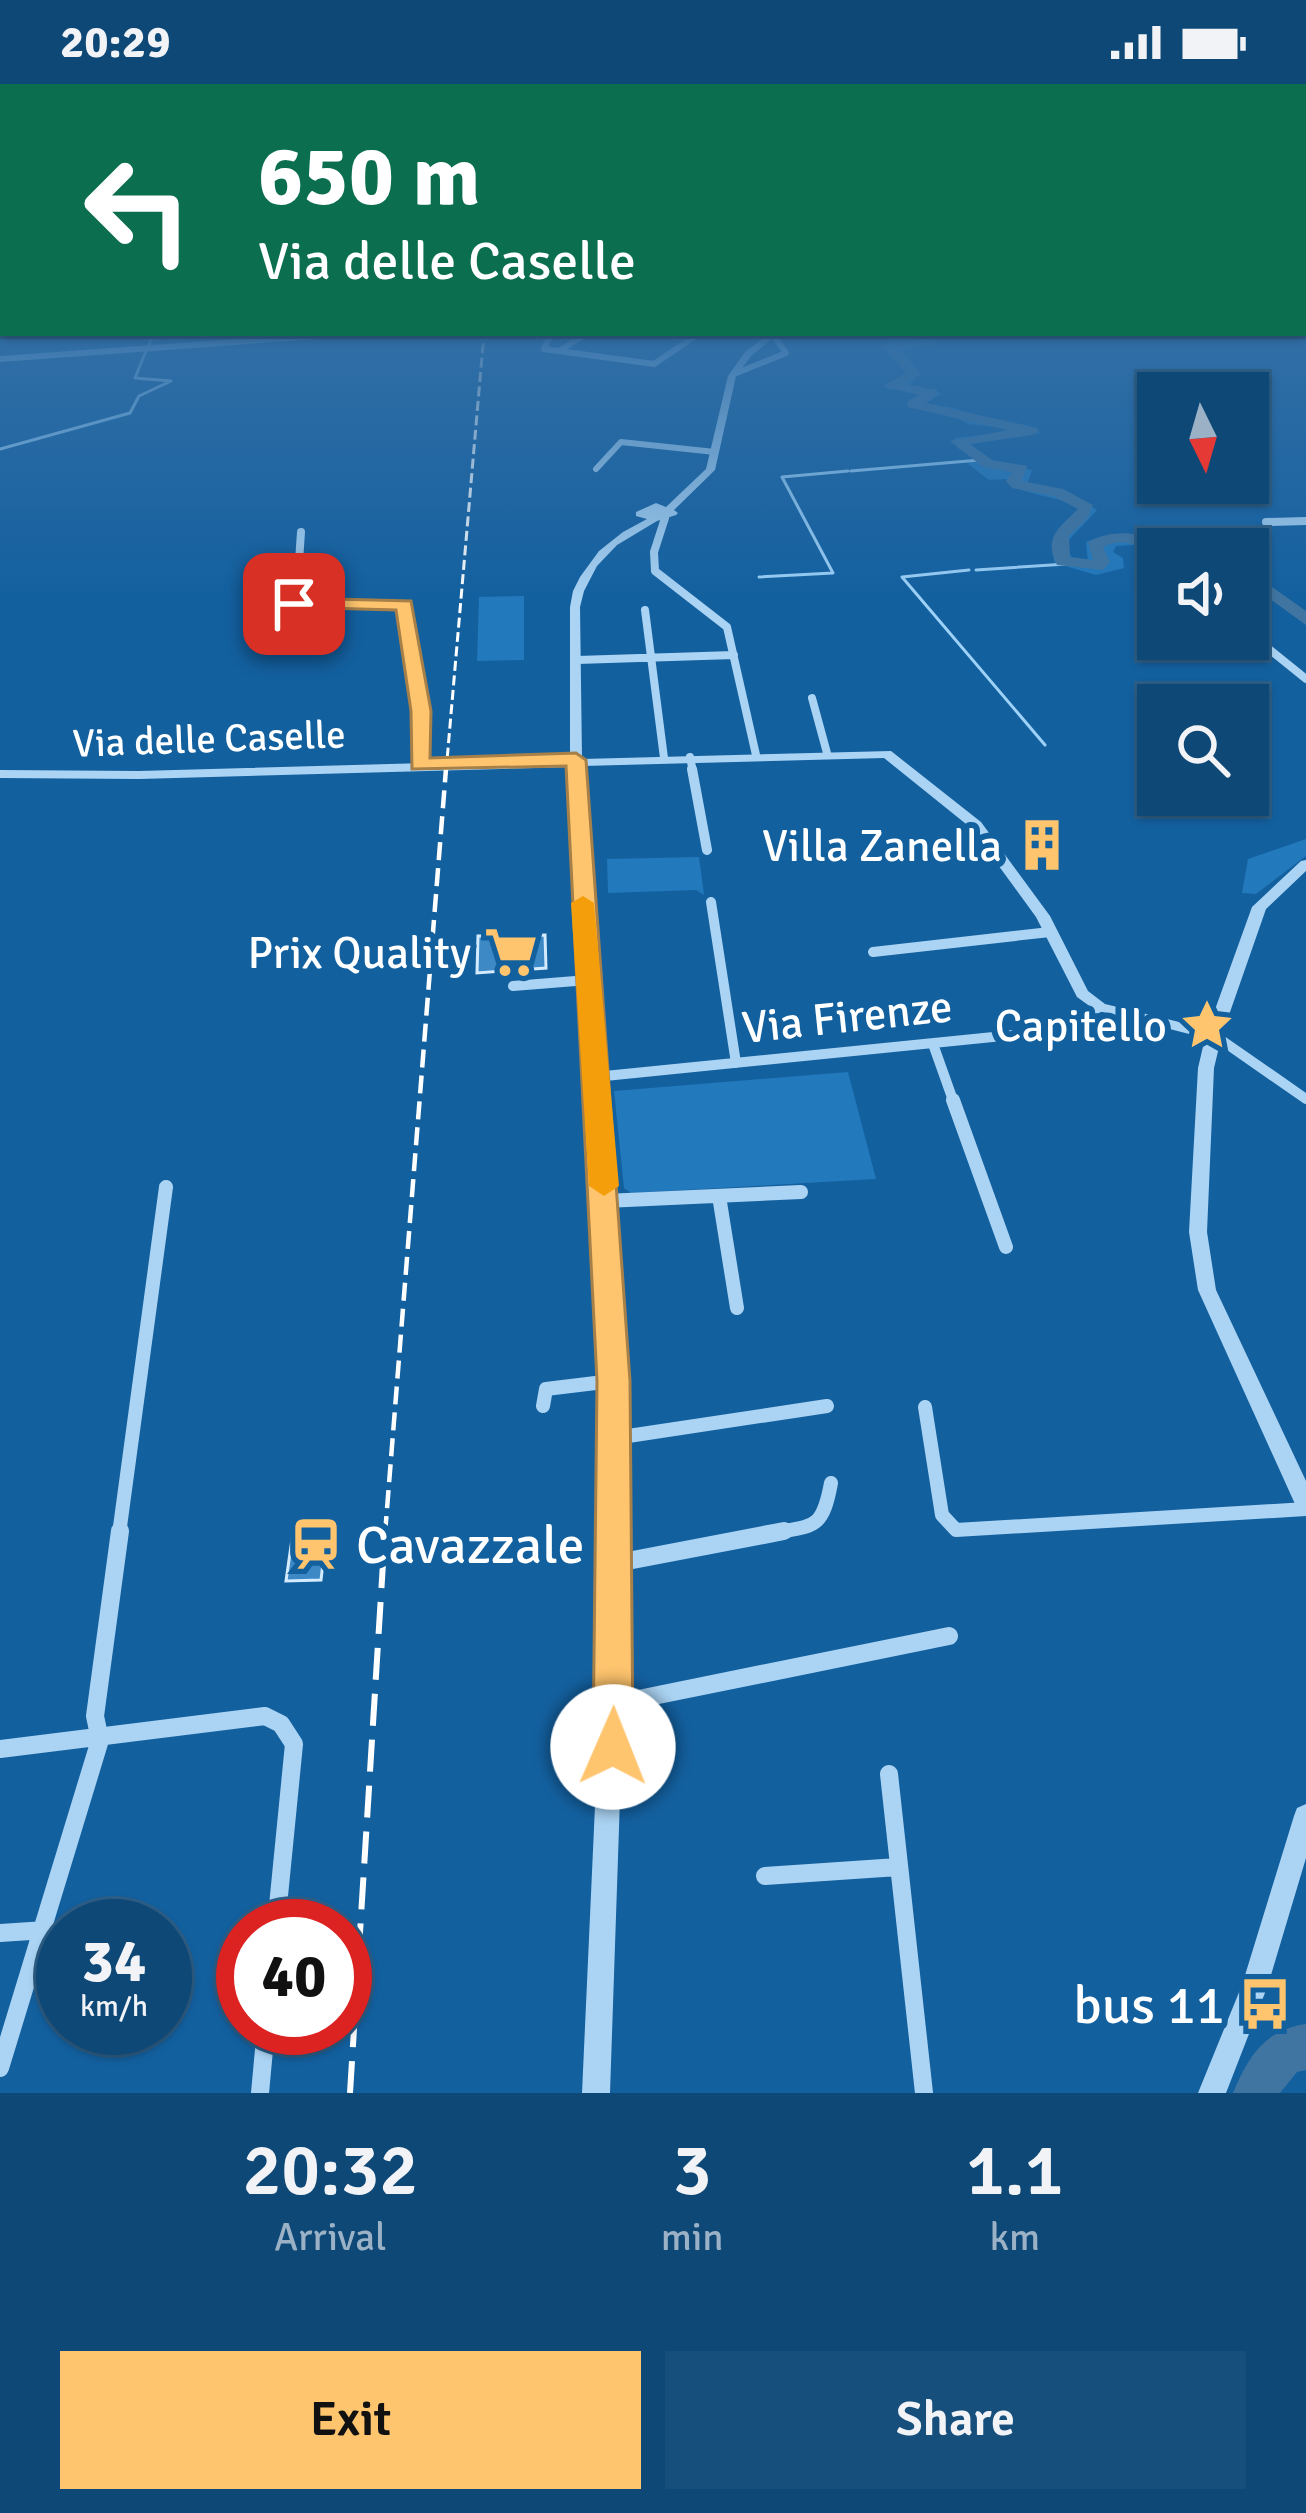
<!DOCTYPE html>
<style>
body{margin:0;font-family:Signika,sans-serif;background:#174f7c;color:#f1f3f6;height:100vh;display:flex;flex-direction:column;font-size:45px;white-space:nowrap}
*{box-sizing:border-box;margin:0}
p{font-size:39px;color:#9bb2c6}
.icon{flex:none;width:66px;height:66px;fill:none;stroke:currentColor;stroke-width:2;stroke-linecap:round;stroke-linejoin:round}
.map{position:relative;height:2009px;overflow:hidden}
.panel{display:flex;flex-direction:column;background:#0e4877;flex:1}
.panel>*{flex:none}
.banner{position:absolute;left:0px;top:0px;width:1308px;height:252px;box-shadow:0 3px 9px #0004,0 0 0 3px #2e6089;background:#0b6e4f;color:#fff;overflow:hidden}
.needle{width:78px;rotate:175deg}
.controls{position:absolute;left:1137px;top:288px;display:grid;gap:24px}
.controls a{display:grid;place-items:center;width:132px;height:132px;border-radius:0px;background:#0e4877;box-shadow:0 3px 9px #0004,0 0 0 3px #2e6089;font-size:60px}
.speed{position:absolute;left:36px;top:1815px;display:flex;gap:24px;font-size:60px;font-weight:700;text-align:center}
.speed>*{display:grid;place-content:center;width:156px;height:156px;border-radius:50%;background:#0e4877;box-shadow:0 3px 9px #0004,0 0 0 3px #2e6089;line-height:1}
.speed small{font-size:30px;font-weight:400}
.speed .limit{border:18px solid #d22;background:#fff;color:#111}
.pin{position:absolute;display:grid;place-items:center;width:102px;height:102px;color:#fff;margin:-51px;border-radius:24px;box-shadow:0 6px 18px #0006}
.me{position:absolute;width:132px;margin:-66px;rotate:1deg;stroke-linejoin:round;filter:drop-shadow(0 0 9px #0008)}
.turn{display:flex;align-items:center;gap:42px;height:252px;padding:0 60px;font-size:54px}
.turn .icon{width:156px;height:156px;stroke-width:2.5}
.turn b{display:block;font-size:84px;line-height:102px}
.eta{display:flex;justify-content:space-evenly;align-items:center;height:204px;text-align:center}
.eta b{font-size:72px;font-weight:600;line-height:84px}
.button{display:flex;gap:24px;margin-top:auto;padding:24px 60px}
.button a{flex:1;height:138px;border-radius:0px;background:#ffc56e;color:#111;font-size:48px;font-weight:600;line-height:138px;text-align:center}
.button a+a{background:#174f7c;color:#f1f3f6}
.status{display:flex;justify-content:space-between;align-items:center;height:84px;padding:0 60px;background:#0e4877;direction:ltr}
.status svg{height:33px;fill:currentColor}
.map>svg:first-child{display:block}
.green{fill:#2279bc}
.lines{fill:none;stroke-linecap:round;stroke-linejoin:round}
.stream{stroke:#9dd1f7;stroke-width:3}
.river{fill:#4075a1;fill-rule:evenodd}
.building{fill:#3c89c6;stroke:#d4ebfe;stroke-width:3}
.minor-far4{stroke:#abd4f4;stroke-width:6}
.minor-far3{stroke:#abd4f4;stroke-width:8}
.minor-far2{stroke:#abd4f4;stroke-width:10}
.minor-far1{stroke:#abd4f4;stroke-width:14}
.minor{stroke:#abd4f4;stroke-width:18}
.tertiary{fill:#abd4f4;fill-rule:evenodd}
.rail-far2{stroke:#fff;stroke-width:3;stroke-dasharray:10 4.5;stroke-linecap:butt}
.rail-far1{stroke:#fff;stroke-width:4.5;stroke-dasharray:18 8;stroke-linecap:butt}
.rail{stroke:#fff;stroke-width:6;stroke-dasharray:32 14;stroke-linecap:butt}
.route{fill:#ffc56e;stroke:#a68048;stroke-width:3}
.slow{fill:#f59e0b}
.labels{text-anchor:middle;stroke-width:12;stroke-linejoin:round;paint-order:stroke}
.far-street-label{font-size:39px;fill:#fff;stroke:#13609f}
.poi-label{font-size:45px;fill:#fff;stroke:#13609f;text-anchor:end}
.street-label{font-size:45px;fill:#fff;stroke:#13609f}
.near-poi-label{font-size:54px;fill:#fff;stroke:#13609f;text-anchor:start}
</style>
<div class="status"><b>20:29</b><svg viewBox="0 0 49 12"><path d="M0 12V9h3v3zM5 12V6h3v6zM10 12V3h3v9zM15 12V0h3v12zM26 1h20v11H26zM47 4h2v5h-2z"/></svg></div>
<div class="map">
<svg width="1306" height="2009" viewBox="0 0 1306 2009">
<rect width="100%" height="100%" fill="#13609f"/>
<path class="green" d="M 910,249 L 939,259 L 902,267 L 919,288 L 909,302 L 942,309 L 926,319 L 958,325 L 967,334 L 1027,341 L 1041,349 L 969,360 L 990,376 L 1032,386 L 1027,401 L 1072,410 L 1097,426 L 1065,460 L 1073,476 L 1088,478 L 1086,458 C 1115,445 1145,453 1172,465 L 1158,469 L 1134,461 L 1116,462 L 1113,468 L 1123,474 L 1124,484 L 1096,491 L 1055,479 C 1045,448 1070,442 1083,425 C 1060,411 1020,413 1006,395 L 989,396 L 968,380 L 975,375 L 958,364 L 954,354 L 1027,346 L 968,340 L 946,328 L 906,321 L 921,310 L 884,304 L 908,289 L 881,263 L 894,257 L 927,260 Z
M 524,512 L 524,576 L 477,577 L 479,513 Z
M 1306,755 L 1306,772 L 1256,810 L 1242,809 L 1248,775 Z
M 699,773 L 704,811 L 696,806 L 608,809 L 607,775 Z
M 848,988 L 876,1095 L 631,1109 L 624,1104 L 614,1007 Z"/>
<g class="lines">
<path class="stream" d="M 1065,249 L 1306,252
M 148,263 L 154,249
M 0,365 L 130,329 L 139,312 L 171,297 L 135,294 L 146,267
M 851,387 L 980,376
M 969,486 L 902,493 L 1045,661
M 976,486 L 1067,480
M 759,493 L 833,489 L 782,393 L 848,387"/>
<path class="river" d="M 910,249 L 924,249 L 937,261 L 898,264 L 921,290 L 904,300 L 937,306 L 937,312 L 925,319 L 1037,344 L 1039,347 L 1032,351 L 970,360 L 992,376 L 1027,382 L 1022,397 L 1063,405 L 1093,421 L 1088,434 L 1069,452 L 1070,473 L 1093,476 L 1088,458 C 1114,444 1145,447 1168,465 L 1158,465 L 1158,470 C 1139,462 1123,453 1103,463 L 1110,478 L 1103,486 L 1057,481 C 1043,454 1059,444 1078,425 L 1053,412 L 1012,404 L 1006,397 L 1012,388 L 983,383 L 950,357 L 1008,346 L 908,323 L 908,317 L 919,311 L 883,302 L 906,289 L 881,260 L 918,257 Z
M 1248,486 L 1306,527 L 1306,541 L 1248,499 Z
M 1306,1940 L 1306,1986 L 1297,1988 L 1280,2009 L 1233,2009 C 1248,1973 1264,1946 1306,1940 Z"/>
</g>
<path class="building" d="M 545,851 L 546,884 L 477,889 L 478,852 Z
M 326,1453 L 321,1496 L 286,1497 L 292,1455 Z"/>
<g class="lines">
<path class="minor-far4" d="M 551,249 L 544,265 L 654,280 L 700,249
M 561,266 L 587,249
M 0,275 L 331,251
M 734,290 L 786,269 L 774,252 L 749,249
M 596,385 L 621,358 L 715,368"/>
<path class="minor-far3" d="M 665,434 L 654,468 L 655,487 L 727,543 L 756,671
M 1266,438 L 1306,437
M 301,448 L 296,521 L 405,521 L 421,627 L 419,681
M 645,526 L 664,674
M 1248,548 L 1306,595
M 577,576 L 734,571
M 812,614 L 827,669
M 690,673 L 693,688"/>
<path class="minor-far2" d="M 692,685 L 707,766
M 711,818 L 736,979
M 873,868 L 1050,848
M 513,902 L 588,896
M 1214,951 L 1306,1015
M 933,960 L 954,1019
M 595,993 L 1032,949 L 1100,923"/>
<path class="minor-far1" d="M 953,1016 L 1006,1163
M 719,1112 L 737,1224
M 605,1117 L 801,1108
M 543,1322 L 546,1305 L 612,1297
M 925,1323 L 942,1431 L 956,1446 L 1306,1425
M 615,1354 L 827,1322
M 119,1450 L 166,1103
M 768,1450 C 813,1441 822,1448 831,1399"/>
<path class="minor" d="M 617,1479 L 784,1447
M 614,1620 L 949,1552
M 0,1665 L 265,1632 L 281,1640 L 294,1660 L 276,1842
M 889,1690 L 924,2009
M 765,1792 L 898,1783
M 0,1849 L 46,1846
M 0,1984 L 100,1656 L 95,1632 L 120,1447
M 260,2009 L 266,1944"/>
<path class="tertiary" d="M 770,249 L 779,249 L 751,272 L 736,292 L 715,386 L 674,426 L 678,429 L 676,431 L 657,437 L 617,461 L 597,482 L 584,507 L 580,523 L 582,675 L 891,667 L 981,738 L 1050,832 L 1088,907 L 1105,920 L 1208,945 L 1252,823 L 1301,777 L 1306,776 L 1306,787 L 1266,825 L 1222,951 L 1214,984 L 1207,1148 L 1216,1206 L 1306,1397 L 1306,1429 L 1298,1426 L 1295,1420 L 1198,1206 L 1189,1148 L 1198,984 L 1205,954 L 1095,926 L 1077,913 L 1036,833 L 971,744 L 884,674 L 583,682 L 614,1117 L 628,1479 L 610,2009 L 582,2009 L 606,1479 L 596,1117 L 570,683 L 139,695 L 0,694 L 0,686 L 139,687 L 570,675 L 570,523 L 573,507 L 580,493 L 599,467 L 623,448 L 647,435 L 636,432 L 636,428 L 656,419 L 666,423 L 706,385 L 728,292 L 745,268 Z
M 1306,1720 L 1306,1774 L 1268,1901 L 1226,2009 L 1198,2009 L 1242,1901 L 1294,1732 L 1297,1724 Z"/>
<path class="rail-far2" d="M 446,688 L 484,249"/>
<path class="rail-far1" d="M 385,1450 L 446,685"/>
<path class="rail" d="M 350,2009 L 385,1447"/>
</g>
<linearGradient id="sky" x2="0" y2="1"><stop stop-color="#0a3557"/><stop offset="0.46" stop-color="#336fa6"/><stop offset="1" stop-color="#336fa6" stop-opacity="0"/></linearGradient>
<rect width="1306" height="518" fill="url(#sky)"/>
<path class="route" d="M 294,514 L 411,517 L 431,627 L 430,674 L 576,669 L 586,676 L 630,1297 L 633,1663 L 627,1676 L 613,1681 L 599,1676 L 593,1663 L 597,1297 L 566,682 L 412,685 L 411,627 L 396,526 L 288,523 L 288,516 Z"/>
<path class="slow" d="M 583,812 L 594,819 L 619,1102 L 604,1112 L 589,1102 L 571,819 Z"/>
<defs>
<g id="building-bare" transform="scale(4.14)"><path d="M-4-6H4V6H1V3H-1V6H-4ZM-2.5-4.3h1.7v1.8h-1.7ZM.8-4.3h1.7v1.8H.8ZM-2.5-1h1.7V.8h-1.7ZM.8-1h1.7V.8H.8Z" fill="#ffc56e" stroke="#13609f" stroke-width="2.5" paint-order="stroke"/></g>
<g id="supermarket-bare" transform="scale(4.14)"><path d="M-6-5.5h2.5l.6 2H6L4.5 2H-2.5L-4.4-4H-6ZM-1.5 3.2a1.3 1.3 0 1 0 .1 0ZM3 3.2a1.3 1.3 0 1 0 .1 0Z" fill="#ffc56e" stroke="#13609f" stroke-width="2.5" paint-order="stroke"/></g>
<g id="sight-bare" transform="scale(4.14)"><path d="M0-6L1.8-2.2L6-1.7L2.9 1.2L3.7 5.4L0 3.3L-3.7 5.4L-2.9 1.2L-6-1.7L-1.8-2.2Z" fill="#ffc56e" stroke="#13609f" stroke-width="2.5" paint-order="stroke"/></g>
<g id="station-bare" transform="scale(4.14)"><path d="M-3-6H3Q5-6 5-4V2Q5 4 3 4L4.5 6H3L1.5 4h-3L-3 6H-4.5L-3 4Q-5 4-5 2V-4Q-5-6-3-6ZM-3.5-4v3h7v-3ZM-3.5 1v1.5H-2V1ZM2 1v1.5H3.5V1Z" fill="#ffc56e" stroke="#13609f" stroke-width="2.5" paint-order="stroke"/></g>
<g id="bus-bare" transform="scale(4.14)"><path d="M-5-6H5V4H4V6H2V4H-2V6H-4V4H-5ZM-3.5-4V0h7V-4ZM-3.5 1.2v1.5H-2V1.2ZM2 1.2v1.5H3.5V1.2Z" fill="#ffc56e" stroke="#13609f" stroke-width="2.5" paint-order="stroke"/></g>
</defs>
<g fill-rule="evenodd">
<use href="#building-bare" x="1042" y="761"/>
<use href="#supermarket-bare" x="511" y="868"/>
<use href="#sight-bare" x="1207" y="941"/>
<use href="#station-bare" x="316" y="1460"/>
<use href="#bus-bare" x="1265" y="1920"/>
</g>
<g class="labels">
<g class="far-street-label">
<text transform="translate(209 654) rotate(-2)" y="14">Via delle Caselle</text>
</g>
<g class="poi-label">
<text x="1002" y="777">Villa Zanella</text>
<text x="471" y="884">Prix Quality</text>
<text x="1167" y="957">Capitello</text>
</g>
<g class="street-label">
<text transform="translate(847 932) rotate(-6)" y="16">Via Firenze</text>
</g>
<g class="near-poi-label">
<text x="356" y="1479">Cavazzale</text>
<text x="1225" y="1939" text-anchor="end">bus 11</text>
</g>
</g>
</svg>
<div class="controls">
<a><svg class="needle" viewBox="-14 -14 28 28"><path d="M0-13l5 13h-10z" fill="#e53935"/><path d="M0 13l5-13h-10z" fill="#9bb2c6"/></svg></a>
<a><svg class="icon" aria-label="sound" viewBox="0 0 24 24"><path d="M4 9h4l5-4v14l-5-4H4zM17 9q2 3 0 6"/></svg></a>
<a><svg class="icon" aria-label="search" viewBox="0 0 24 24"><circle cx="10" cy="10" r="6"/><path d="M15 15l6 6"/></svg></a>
</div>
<div class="speed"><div>34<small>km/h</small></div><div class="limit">40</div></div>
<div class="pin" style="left:294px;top:520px;background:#d93025"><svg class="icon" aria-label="arrive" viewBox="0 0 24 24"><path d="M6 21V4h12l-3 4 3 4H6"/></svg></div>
<svg class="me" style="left:613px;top:1663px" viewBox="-20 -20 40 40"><circle r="19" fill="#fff"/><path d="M0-13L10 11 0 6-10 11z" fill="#ffc56e"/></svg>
<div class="banner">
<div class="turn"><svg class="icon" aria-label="left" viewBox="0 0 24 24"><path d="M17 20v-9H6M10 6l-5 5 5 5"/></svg><div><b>650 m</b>Via delle Caselle</div></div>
</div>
</div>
<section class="panel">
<div class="eta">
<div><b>20:32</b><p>Arrival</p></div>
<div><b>3</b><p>min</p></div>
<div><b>1.1</b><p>km</p></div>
</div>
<div class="button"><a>Exit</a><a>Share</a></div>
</section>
